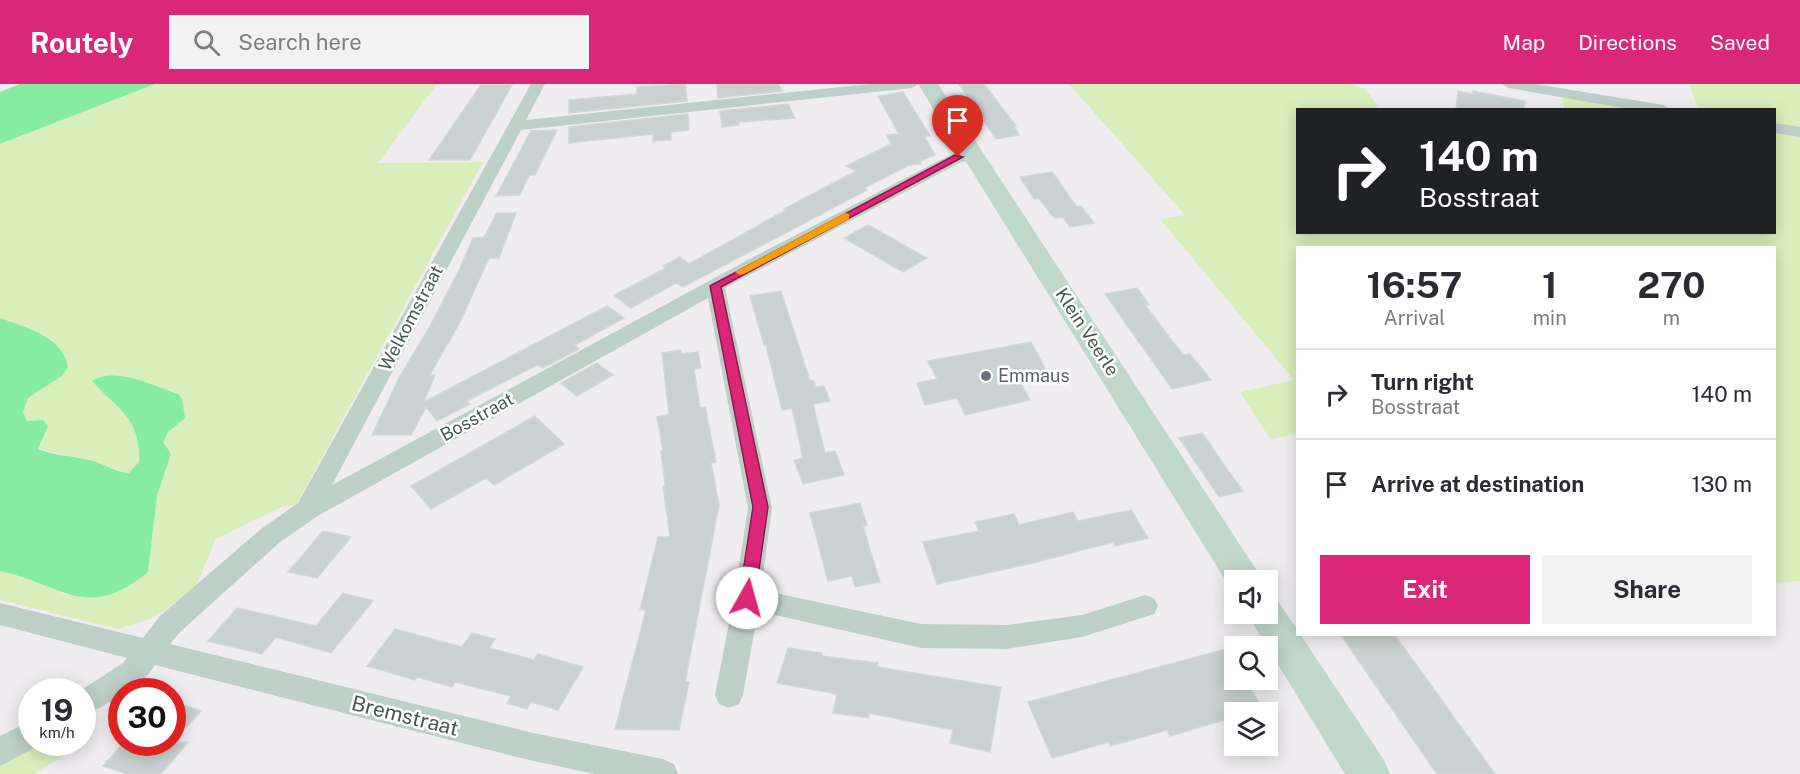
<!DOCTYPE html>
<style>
body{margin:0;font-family:"Public Sans",sans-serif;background:#f2f2f3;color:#2b2b33;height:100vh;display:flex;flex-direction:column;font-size:22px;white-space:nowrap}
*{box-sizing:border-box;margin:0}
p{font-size:20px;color:#7c7c81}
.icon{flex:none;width:33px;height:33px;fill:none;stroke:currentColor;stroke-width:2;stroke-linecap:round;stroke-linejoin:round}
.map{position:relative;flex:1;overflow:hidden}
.side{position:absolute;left:1296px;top:162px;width:480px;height:390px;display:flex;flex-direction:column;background:#fff;border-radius:0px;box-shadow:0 3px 15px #0003}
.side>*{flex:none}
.hud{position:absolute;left:1296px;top:24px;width:480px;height:126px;border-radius:0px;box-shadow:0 3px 15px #0003;background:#202124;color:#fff;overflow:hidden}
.controls{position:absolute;left:1224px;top:486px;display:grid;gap:12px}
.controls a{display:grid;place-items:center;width:54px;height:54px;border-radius:0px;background:#fff;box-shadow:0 3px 15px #0003;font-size:30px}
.speed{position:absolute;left:18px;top:594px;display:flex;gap:12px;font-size:30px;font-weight:700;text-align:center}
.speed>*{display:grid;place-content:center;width:78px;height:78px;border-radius:50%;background:#fff;box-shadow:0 3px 15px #0003;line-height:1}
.speed small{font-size:15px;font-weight:400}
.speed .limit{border:9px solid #d22;background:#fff;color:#111}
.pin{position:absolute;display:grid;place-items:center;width:51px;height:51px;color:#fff;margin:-62px -26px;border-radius:50% 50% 50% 0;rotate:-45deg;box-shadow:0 0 6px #0007}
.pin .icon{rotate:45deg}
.me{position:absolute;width:66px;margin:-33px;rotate:7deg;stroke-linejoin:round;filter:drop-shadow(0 0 4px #0008)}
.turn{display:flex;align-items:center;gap:21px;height:126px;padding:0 24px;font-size:27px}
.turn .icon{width:78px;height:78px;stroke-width:2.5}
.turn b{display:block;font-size:42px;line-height:51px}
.eta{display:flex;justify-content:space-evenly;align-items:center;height:102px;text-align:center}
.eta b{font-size:36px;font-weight:700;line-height:42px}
.primary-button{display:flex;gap:12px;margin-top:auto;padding:12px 24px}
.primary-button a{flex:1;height:69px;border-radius:0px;background:#db2777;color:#fff;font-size:24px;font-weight:700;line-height:69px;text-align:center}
.primary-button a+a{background:#f2f2f3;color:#2b2b33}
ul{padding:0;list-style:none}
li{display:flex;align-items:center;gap:18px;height:90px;padding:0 24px;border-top:2px solid #e1e1e2}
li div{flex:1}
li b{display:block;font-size:22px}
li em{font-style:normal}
header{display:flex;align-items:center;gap:36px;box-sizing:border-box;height:84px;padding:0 30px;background:#db2777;color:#fff}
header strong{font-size:28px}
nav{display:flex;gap:33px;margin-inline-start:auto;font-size:21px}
.search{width:420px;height:54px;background:#f2f2f3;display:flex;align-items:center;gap:15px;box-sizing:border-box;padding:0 21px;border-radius:0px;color:#7c7c81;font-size:22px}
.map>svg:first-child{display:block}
.green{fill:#d9efbb}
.water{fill:#87ec9f}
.building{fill:#c9d2d0;stroke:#d1d9d7;stroke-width:1.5}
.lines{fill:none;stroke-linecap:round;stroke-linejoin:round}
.street{fill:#bdd0c7;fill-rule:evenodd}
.secondary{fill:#c0d7cc;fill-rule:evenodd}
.route{fill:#db2777;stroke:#8e194d;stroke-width:1.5}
.slow{fill:#f59e0b}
.worship-dot{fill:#6b7280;stroke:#fff;stroke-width:2}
.labels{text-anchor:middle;stroke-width:5;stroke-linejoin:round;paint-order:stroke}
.street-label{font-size:18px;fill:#455b50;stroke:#fff}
.worship-label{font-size:18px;fill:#5b616d;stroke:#fff;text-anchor:start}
.near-street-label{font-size:21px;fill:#455b50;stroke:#fff}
</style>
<header>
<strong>Routely</strong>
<div class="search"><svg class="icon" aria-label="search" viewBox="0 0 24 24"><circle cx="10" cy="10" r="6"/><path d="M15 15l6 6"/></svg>Search here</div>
<nav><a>Map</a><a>Directions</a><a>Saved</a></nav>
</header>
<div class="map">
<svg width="1800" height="690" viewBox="0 0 1800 690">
<rect width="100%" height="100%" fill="#f0edf0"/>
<path class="green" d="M 155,0 L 437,0 L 378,79 L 483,78 L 296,421 L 284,422 L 216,455 L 195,505 L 153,534 L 118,545 L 0,516 L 0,487 L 24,492 L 66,511 L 148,488 L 157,412 L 167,384 L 167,363 L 163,358 L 182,315 L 178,310 L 127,294 L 112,315 C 133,334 139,351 139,378 L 129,389 L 38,364 L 48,342 L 43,336 L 27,337 L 22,328 L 28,314 L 44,302 L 53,256 L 0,234 L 0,60 Z
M 1069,0 L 1351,0 L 1365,5 L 1377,21 L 1376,25 L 1298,26 L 1298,148 L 1774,148 L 1775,49 L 1800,53 L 1800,497 L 1775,499 L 1774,164 L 1298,164 L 1297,350 L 1270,355 L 1240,308 L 1294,296 L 1160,135 L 1185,131 Z
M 1689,0 L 1800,0 L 1800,47 L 1775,42 L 1774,26 L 1698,25 Z
M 1563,13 L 1633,25 L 1564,25 Z
M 34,659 L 73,659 L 75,665 L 34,690 L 0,690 L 0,678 Z"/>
<path class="water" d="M 20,0 L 155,0 L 0,60 L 0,8 Z
M 0,234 C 26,244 63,252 68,283 L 62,292 L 28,314 L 23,328 L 27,337 L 43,336 L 48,342 L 38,365 C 56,372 75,372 93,377 C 106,381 116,388 129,389 L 139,378 C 140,332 119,327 92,297 C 115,282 154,302 178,310 L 182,315 L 185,334 L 168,348 L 163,358 L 171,370 L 157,412 L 148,488 C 86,539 62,500 0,487 Z"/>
<path class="building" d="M 685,0 L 687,17 L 569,29 L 569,16 L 637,10 L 637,3 Z
M 717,0 L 778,0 L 782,7 L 718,14 Z
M 959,0 L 984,0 L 1016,42 L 1014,42 L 1019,51 L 996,55 Z
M 481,1 L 512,1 L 470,76 L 429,76 Z
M 1458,7 L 1473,10 L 1473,7 L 1525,17 L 1524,26 L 1456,26 Z
M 903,8 L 930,52 L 924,52 L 935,71 L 920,77 L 921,80 L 909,81 L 864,104 L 867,106 L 683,203 L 676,199 L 631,224 L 614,211 L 666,184 L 663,182 L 680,173 L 689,180 L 786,126 L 784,125 L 856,87 L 846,82 L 891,60 L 887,51 L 899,50 L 878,12 Z
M 788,20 L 795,34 L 739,38 L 739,41 L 722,43 L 720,27 Z
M 688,30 L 689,46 L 671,48 L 671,56 L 653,57 L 653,50 L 569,59 L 569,43 Z
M 557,46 L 535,91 L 529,91 L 520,111 L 496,112 L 531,47 Z
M 1052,88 L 1077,123 L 1081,122 L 1094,139 L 1070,143 L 1063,133 L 1054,134 L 1039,114 L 1034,115 L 1020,93 Z
M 497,129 L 516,129 L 499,174 L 489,174 L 460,238 L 430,291 L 435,291 L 424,318 L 607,222 L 624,234 L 575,261 L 579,265 L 543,284 L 537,281 L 467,317 L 470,320 L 437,337 L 426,323 L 411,351 L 372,351 L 400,292 L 430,242 L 460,184 L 473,154 L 484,153 Z
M 868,141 L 927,174 L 903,188 L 844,154 Z
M 1137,204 L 1149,221 L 1145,221 L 1183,271 L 1190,270 L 1211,296 L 1172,305 L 1105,210 Z
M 781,207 L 810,297 L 813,296 L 816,303 L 824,302 L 830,317 L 813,320 L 825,369 L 835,367 L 844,391 L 803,400 L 794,376 L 803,374 L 792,324 L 782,326 L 766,261 L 764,261 L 750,212 Z
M 1031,258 L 1048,290 L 1019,296 L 1030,316 L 965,331 L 957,314 L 925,321 L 917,299 L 937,295 L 928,277 Z
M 681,266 L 681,270 L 698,268 L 701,284 L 694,285 L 700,324 L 705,323 L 716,378 L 711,379 L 719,421 L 685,598 L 689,598 L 679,646 L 615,645 L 646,526 L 640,526 L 658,453 L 670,453 L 663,402 L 665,401 L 661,367 L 663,366 L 657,333 L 669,330 L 662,269 Z
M 597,279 L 613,291 L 577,312 L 561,299 Z
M 535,332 L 564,360 L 494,401 L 486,394 L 431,425 L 411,402 Z
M 1202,349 L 1227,385 L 1243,407 L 1219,413 L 1179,354 Z
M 860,419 L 867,441 L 863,442 L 880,498 L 855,503 L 852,492 L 828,497 L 810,429 Z
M 1131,426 L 1148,454 L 1115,462 L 1113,458 L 1037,478 L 937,500 L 923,458 L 979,447 L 975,438 L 1014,430 L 1019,441 L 1073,428 L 1078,437 Z
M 323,447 L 351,453 L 317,494 L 288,488 Z
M 343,509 L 373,517 L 331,569 L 276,553 L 262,570 L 208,557 L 237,524 L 316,542 Z
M 395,545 L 462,563 L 472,549 L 495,555 L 489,564 L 534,576 L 538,570 L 583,583 L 558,626 L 531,618 L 527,625 L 507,619 L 511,612 L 455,598 L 452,603 L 417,593 L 415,596 L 367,582 Z
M 1340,550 L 1394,550 L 1495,690 L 1437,690 Z
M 788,564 L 822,569 L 822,572 L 878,579 L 877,583 L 1001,603 L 990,668 L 950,659 L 953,646 L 869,629 L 869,634 L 833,629 L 837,610 L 777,599 Z
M 1226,565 L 1234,579 L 1234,596 L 1245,596 L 1265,628 L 1234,628 L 1234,633 L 1170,652 L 1167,646 L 1110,662 L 1109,658 L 1052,674 L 1028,618 Z
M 172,617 L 201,627 L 172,658 Z
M 124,658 L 188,658 L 161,690 L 127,690 L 103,682 Z"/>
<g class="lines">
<path class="street" d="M 531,0 L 545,0 L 526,36 L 870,0 L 919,0 L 912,4 L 521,46 L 332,401 L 757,171 L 952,70 L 979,69 L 981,72 L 979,75 L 961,78 L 725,204 L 772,424 L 761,506 L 921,540 L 1006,541 L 1082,531 L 1145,511 L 1154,514 L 1158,522 L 1154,530 L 1082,553 L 1006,565 L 921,564 L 758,527 L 743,611 L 739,620 L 729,624 L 719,620 L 715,611 L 734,514 L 748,424 L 708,214 L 316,433 L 279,459 L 180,548 L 170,560 L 529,648 L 663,675 L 674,680 L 678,690 L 595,690 L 529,676 L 155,581 C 147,592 137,607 122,608 L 122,611 L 82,634 L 82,608 L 78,608 L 123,579 L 127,574 L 0,541 L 0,519 L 143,554 L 160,532 L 261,445 L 298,419 Z
M 1502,0 L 1535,0 L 1664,21 L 1671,26 L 1634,26 L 1509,4 Z
M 1774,39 L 1800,43 L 1800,53 L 1774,49 Z
M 32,636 L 32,658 L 42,660 L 0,682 L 0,652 Z"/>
<path class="secondary" d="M 918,0 L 938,0 L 1263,496 L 1234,496 L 1234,507 L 1232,507 Z
M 1268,515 L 1279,519 L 1298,546 L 1298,550 L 1300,550 L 1384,676 L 1390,690 L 1345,690 L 1247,530 L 1268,530 Z"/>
</g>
<path class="route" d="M 955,71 L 963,73 L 721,203 L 768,423 L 755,514 L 753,519 L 747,521 L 742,519 L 739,514 L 753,423 L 710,202 Z"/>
<path class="slow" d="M 845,129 L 849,130 L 849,135 L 744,190 L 740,191 L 735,188 Z"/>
<circle class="worship-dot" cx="986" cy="292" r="6"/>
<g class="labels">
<g class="street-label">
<text transform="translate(411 234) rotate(-62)" y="6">Welkomstraat</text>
<text transform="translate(1087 248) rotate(57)" y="6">Klein Veerle</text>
<text transform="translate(477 333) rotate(-29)" y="6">Bosstraat</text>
</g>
<g class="worship-label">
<text x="998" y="298">Emmaus</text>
</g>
<g class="near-street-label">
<text transform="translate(405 632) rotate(14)" y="7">Bremstraat</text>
</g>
</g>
</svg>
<div class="controls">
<a><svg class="icon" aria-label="sound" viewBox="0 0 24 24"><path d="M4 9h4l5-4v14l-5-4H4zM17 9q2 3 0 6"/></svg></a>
<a><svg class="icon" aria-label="search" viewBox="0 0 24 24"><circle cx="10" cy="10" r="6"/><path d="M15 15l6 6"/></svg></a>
<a><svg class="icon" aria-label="layers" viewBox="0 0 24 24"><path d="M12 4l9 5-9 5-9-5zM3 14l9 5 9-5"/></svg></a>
</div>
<div class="speed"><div>19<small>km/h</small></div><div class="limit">30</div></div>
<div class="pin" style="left:958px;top:73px;background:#d93025"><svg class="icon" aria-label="arrive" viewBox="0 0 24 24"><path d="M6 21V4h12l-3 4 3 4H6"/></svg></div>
<svg class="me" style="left:747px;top:514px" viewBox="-20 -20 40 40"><circle r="19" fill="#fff"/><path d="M0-13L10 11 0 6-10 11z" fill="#db2777"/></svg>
<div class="hud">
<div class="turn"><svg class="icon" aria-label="right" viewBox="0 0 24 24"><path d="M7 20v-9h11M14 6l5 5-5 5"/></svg><div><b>140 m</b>Bosstraat</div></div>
</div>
<section class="side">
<div class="eta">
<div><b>16:57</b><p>Arrival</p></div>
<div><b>1</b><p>min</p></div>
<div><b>270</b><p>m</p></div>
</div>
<ul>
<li><svg class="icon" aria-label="right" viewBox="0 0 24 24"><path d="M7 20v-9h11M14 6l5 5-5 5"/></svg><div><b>Turn right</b><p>Bosstraat</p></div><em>140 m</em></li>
<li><svg class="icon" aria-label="arrive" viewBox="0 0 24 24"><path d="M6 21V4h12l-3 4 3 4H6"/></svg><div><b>Arrive at destination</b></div><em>130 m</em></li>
</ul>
<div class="primary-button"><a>Exit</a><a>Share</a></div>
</section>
</div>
